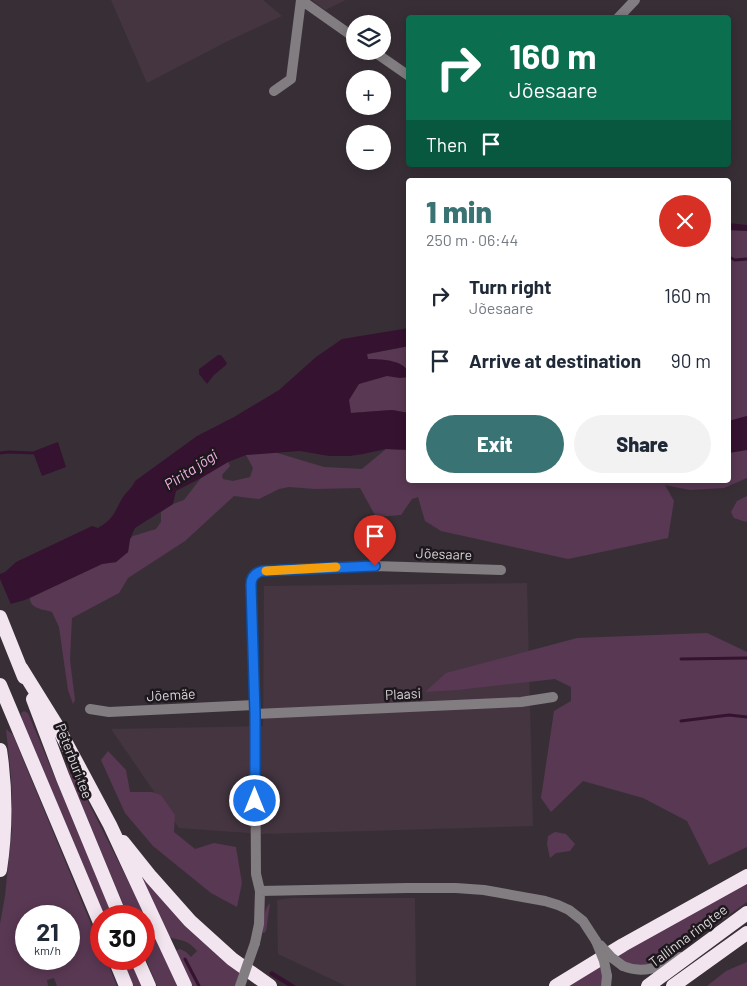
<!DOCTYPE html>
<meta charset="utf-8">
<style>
body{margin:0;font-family:Barlow,sans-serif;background:#f2f2f3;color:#1f2937;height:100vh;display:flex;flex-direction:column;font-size:19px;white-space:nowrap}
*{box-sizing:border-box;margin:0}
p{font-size:16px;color:#747a83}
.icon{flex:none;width:28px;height:28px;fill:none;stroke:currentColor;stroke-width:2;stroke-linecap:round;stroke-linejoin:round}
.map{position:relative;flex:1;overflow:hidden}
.sheet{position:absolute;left:406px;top:178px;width:325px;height:305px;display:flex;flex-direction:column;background:#fff;border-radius:5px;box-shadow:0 2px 12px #0003}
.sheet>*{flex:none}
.top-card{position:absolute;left:406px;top:15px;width:325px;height:152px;border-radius:5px;box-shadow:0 2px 12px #0003;background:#0b6e4f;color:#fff;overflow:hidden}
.buttons{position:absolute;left:346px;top:15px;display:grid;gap:10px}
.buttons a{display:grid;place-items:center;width:45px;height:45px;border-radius:50%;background:#fff;box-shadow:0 2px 12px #0003;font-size:25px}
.speed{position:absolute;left:15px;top:905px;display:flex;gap:10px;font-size:25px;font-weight:700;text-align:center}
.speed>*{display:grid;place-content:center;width:65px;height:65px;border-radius:50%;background:#fff;box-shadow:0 2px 12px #0003;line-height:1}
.speed small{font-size:12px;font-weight:400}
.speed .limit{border:8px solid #d22;background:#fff;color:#111}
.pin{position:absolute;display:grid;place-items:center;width:42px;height:42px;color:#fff;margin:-51px -21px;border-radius:50% 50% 50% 0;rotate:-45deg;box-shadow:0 0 5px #0007}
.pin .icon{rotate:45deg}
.me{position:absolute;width:55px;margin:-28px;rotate:0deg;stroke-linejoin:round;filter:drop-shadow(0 0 4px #0008)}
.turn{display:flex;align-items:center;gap:18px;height:105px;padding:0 20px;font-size:22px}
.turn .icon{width:65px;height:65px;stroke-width:2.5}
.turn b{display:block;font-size:35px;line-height:42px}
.then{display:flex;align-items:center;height:48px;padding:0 20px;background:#0003;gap:10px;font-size:19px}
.round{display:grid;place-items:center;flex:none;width:52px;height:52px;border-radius:26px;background:#f2f2f3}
.overview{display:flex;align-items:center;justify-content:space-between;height:85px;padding:0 20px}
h1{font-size:30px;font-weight:800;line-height:38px;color:#397374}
.primary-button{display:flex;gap:10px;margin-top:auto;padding:10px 20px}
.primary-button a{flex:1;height:58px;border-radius:30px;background:#397374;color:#fff;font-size:20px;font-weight:800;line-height:58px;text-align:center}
.primary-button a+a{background:#f2f2f3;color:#1f2937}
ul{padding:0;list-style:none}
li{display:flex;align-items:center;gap:15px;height:65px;padding:0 20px}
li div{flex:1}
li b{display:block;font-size:19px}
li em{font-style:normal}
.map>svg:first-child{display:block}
.built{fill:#443541}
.green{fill:#593853;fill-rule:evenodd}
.water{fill:#361231}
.pier{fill:#382f36}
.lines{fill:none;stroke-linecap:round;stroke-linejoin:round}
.stream{stroke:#361231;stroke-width:3}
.minor{stroke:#827d81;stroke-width:10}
.highway{stroke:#f2e5ef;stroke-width:14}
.minor-bridge{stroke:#827d81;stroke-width:10}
.route-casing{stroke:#114b97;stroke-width:12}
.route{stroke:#1a73e8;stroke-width:9}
.slow{stroke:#f59e0b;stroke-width:9}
.labels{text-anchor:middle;stroke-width:5;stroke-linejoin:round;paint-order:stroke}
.street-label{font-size:14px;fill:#dad4d9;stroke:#1d181c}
.water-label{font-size:15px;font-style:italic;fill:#f5b2e8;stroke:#1d181c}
</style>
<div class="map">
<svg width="747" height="986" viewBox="0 0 747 986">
<rect width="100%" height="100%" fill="#382f36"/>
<path class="built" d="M 111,0 L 263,0 L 282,16 L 228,41 L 147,83 Z
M 312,0 L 346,0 L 325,10 Z
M 527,583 L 533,826 L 262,834 L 179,828 L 111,729 L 263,726 L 264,586 Z
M 291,898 L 415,898 L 416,986 L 346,986 L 278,954 L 277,900 Z"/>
<path class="green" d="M 729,230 L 747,231 L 747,416 L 729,421 Z
M 409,346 L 409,413 L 392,410 L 351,413 L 303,385 L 368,354 Z
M 386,449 L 409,450 L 409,480 L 729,480 L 729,452 L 747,449 L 747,478 L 724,488 L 690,490 L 665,485 L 674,501 L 668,538 L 568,559 L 441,531 L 425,521 L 418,497 L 412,499 L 401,515 L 376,517 L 360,488 L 315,489 L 289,487 L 279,489 L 259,499 L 234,496 L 185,541 L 128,578 L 119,593 L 72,618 L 70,660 L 75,700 L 73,704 L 68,690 L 59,627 L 52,612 C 43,609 30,609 30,598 L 102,564 L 116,562 L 128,552 L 130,539 L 133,536 L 156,529 L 161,522 L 161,512 L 173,504 L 184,500 L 201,478 L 228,462 L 230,466 L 222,475 L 223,479 L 233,481 L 250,477 L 253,468 L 246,455 L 274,452 L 324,467 L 362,469 Z
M 747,496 L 747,521 L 746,522 L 734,518 L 731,512 L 737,501 Z
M 707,633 L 747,652 L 747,847 L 709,865 L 687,821 L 643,798 L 583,781 L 551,812 L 541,798 L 554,711 L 571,701 L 571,687 L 555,679 L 458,690 L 425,692 L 446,673 L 577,638 Z
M 24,711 L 28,713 L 113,916 L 104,916 L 22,719 L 21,713 Z
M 6,729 L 13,735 L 101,948 L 101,959 L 106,959 L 117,986 L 57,986 L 54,978 L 47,980 L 48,986 L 0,986 L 0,924 L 5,896 L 12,828 L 12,800 L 11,776 ZM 26,916 L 69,916 L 69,959 L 26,959 Z
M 108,751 L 126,770 L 130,792 L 152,792 L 161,795 L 175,815 L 174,832 L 195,849 L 214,843 L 236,847 L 242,883 L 237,907 L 211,893 L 153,846 L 125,813 L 101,760 Z
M 69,764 L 154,932 L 179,986 L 157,986 L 144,955 L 144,916 L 128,916 L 70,777 L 67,766 Z
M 555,832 L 566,834 L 575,844 L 570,851 L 556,853 L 550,858 L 547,844 L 548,836 Z
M 131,860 L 240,970 L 235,986 L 190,986 L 174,951 L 180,949 L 186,952 L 191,957 L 197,951 C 193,946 187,941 180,940 C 175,938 172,939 168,936 Z
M 747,881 L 747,902 C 732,913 717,923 703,933 C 689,943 666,961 650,965 C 638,967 626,964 618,956 Z
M 270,903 L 266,931 L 264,933 L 262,932 C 264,922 263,910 270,903 Z
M 122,959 L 130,959 L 142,986 L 133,986 Z
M 747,962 L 747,986 L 707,986 L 726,971 Z
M 600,967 L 603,979 L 601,986 L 569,986 Z"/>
<path class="water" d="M 729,223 L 747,225 L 747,231 L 729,230 Z
M 409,328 L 409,346 L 367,354 L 368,359 C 382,359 409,360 409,377 L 400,378 L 387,376 L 359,384 L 349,400 L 351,413 L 392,410 L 409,413 L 409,450 L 386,449 L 363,454 L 350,456 L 329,456 L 300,451 L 246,455 L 228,462 L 201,478 L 176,491 L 173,504 L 135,528 L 130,539 L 128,552 L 116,562 L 102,564 L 25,600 L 0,607 L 0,574 L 5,572 L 16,562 L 92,526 L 98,528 C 104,524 109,521 113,515 C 117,509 119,503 123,497 C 127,491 132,488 135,481 L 197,436 L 234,417 L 279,390 L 316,357 L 342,339 Z
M 218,355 L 221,355 L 227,363 L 226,365 L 214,375 L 207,384 L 199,374 L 199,369 Z
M 747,416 L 747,450 L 729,453 L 729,421 Z
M 58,442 L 66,467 L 42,476 L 34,455 L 34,451 Z
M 272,971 L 296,986 L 288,986 L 270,975 L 269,973 Z"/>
<path class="pier" d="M 0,579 L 12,607 L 0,609 Z"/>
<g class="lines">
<path class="stream" d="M 729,257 L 735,260 L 747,259
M 0,453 L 9,452 L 34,453
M 681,659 L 747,658
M 681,721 L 729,715 L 747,717
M 185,959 L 199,986"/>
<path class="minor" d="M 301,0 L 355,38
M 618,18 L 635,0
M 373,51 L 409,76
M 274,91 L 291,79 L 301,0
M 90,709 L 109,712 L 254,705
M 255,714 L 521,702 L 553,697
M 260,891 L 407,888 L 456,888 L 484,890 L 545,901 L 558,905 L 569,910 L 583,921 L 596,941
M 255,943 L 259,924 L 260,891 L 256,874 L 255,714 L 251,580 C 254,574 256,572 262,571 L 375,566 L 501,570
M 623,966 C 644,975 661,966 680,957
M 606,986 L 607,976"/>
<path class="highway" d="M 0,617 L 24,677
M 21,668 L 57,726 L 110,825 L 185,986
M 0,685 L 101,925
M 33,699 L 63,778 L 120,916
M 0,750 C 6,790 6,830 0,870
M 123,842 L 151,877 L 190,921 L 232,959 L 270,986
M 115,959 L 126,986
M 137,959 L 149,986
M 556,986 L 623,945 L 747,876
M 648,986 L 747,913
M 673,986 L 747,933"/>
<path class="minor-bridge" d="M 596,941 L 604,961 L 607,976
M 600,945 L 611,957 L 623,966
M 240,986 L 255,943"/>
</g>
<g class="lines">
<g class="route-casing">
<path id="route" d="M 255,801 L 255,714 L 251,585 C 251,577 255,573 262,571 L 375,566"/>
</g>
<use href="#route" class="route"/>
<path class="slow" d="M 266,571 L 336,567"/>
</g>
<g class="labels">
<g class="street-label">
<text transform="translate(444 554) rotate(2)" y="5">Jõesaare</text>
<text transform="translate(403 694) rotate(-3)" y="5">Plaasi</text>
<text transform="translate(171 695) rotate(-3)" y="5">Jõemäe</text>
<text transform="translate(74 761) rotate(69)" y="5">Peterburi tee</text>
<text transform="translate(688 936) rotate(-37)" y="5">Tallinna ringtee</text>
</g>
<g class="water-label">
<text transform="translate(191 470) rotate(-33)" y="5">Pirita jõgi</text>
</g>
</g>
</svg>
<div class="buttons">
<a><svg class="icon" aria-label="layers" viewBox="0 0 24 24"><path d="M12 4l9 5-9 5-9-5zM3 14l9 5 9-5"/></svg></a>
<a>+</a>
<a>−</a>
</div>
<div class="speed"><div>21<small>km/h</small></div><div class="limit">30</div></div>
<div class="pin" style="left:375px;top:566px;background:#d93025"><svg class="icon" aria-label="arrive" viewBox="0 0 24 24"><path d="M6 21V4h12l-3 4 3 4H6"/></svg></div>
<svg class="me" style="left:255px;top:801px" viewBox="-20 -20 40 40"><circle r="17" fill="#1a73e8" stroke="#fff" stroke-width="3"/><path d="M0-11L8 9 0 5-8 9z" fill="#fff"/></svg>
<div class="top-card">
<div class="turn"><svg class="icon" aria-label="right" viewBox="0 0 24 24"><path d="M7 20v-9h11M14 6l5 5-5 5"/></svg><div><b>160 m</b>Jõesaare</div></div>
<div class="then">Then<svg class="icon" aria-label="arrive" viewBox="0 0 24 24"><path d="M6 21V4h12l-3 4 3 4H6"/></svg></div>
</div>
<section class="sheet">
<div class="overview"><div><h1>1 min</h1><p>250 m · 06:44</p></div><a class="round" style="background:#d93025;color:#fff"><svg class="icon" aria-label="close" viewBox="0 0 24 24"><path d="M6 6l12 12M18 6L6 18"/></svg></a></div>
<ul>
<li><svg class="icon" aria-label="right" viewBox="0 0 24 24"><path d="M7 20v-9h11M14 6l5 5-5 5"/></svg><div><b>Turn right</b><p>Jõesaare</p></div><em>160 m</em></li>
<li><svg class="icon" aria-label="arrive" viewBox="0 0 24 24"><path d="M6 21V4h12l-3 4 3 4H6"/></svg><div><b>Arrive at destination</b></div><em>90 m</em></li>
</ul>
<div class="primary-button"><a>Exit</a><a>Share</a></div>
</section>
</div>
